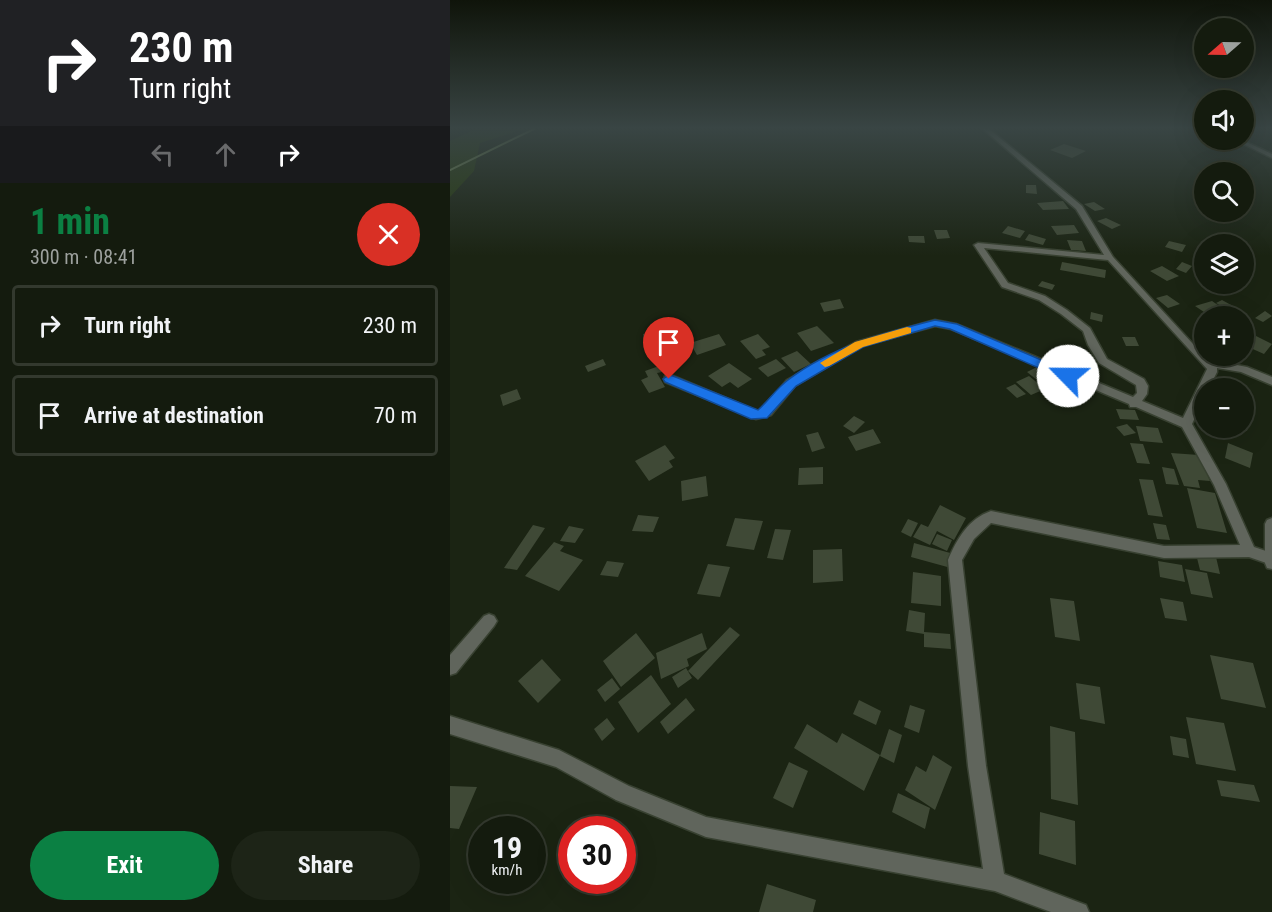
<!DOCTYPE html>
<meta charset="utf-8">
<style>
body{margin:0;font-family:"Roboto Condensed",sans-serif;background:#1d2417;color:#f1f3f6;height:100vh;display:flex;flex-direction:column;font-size:22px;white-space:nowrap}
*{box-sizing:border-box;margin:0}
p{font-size:20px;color:#9da19e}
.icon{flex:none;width:33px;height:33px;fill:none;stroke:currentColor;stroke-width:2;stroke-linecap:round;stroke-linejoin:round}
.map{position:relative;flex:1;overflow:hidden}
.panel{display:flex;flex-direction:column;background:#141b0e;width:450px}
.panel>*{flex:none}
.guide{background:#202124;color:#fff;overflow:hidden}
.needle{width:39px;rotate:250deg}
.controls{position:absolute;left:744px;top:18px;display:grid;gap:12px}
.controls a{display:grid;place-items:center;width:60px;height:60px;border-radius:50%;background:#141b0e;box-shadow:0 6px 24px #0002,0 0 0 2px #33392e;font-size:30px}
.speed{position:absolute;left:18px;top:816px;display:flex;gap:12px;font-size:30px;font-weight:700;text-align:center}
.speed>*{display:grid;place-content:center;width:78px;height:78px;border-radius:50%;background:#141b0e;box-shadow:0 6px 24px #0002,0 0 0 2px #33392e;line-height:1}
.speed small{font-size:15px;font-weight:400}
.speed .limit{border:9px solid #d22;background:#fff;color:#111}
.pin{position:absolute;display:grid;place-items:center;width:51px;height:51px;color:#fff;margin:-62px -26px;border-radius:50% 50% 50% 0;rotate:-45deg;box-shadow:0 0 6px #0007}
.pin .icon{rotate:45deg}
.me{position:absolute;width:66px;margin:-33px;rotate:293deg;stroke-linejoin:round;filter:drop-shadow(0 0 4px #0008)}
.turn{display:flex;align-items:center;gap:21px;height:126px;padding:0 30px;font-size:27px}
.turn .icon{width:78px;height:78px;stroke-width:2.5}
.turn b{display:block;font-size:42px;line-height:51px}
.lanes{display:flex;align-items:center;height:57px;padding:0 30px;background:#0003;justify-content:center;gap:30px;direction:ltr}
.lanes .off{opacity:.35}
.round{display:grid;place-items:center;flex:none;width:63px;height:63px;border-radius:32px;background:#1d2417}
.headline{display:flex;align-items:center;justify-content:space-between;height:102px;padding:0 30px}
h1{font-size:36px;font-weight:700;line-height:45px;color:#0b8043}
.button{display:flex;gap:12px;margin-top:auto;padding:12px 30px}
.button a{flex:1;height:69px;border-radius:36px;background:#0b8043;color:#fff;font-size:24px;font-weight:700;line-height:69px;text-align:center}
.button a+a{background:#1d2417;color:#f1f3f6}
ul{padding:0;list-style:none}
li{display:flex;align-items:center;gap:18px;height:81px;margin:0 12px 9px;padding:0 18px;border:3px solid #33392e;border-radius:6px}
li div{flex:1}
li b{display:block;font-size:22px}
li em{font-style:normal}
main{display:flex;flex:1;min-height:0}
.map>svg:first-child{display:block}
.green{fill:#263b0d}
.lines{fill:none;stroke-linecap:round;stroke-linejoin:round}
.stream{stroke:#768e5b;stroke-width:2}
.building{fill:#3f4936}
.minor-casing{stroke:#384131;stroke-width:3}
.tertiary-casing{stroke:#384131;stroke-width:3}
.minor{fill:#60655c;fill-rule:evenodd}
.tertiary{fill:#60655c;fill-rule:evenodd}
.route{fill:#1a73e8;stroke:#114b97;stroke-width:1.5}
.slow{fill:#f59e0b}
</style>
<main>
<section class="panel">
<div class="guide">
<div class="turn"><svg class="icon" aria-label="right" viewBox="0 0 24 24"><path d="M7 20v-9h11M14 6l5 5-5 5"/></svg><div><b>230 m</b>Turn right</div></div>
<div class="lanes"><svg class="icon off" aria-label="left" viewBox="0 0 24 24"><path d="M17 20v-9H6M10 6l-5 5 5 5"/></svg><svg class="icon off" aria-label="ahead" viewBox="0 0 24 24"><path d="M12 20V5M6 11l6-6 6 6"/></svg><svg class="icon" aria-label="right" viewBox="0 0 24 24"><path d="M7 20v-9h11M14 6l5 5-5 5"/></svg></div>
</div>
<div class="headline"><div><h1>1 min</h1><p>300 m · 08:41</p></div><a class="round" style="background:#d93025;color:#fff"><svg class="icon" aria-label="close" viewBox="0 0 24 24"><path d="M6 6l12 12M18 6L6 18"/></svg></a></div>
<ul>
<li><svg class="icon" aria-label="right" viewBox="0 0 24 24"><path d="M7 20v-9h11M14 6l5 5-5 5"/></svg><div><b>Turn right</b></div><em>230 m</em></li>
<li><svg class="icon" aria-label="arrive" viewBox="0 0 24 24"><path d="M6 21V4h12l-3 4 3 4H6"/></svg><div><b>Arrive at destination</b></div><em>70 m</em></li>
</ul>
<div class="button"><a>Exit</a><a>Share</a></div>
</section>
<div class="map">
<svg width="822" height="912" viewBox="0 0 822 912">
<rect width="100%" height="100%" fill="#1b2413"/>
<path class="green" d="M 25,129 L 74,129 L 30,143 L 24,171 L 0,197 L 0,141 Z"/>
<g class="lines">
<path class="stream" d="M 0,170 L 84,129"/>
</g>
<path class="building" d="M 614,144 L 636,151 L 622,158 L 600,150 Z
M 576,185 L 586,185 L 587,194 L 576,193 Z
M 613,201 L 619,209 L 593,210 L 587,203 Z
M 644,202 L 655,209 L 645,211 L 634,204 Z
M 656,218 L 671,225 L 662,229 L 647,221 Z
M 624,225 L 629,233 L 607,235 L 601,226 Z
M 558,226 L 575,231 L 570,238 L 552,233 Z
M 484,230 L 497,230 L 500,238 L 487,239 Z
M 579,234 L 596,239 L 593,245 L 575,240 Z
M 458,236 L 474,236 L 475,243 L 459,242 Z
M 617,240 L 632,241 L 636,251 L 621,250 Z
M 719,241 L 736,245 L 732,252 L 715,247 Z
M 612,262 L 656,270 L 655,278 L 610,270 Z
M 732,262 L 742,266 L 736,273 L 726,269 Z
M 712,266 L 729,276 L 717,281 L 700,271 Z
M 592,281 L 605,285 L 602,290 L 588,286 Z
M 717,295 L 730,304 L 718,308 L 706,298 Z
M 390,299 L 394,308 L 374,312 L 370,303 Z
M 772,300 L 792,311 L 786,314 L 766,303 Z
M 762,301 L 784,316 L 760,316 L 745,306 Z
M 815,311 L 822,316 L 813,322 L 805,318 Z
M 641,312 L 653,315 L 652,322 L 640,319 Z
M 367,326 L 384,343 L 361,351 L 347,333 Z
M 219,329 L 221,344 L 194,349 L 193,334 Z
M 269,334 L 276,345 L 247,355 L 240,343 Z
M 308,334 L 320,347 L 312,350 L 316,355 L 306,359 L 290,341 Z
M 806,336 L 822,344 L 814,354 L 796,346 Z
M 672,337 L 685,337 L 689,346 L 676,346 Z
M 620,347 L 636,358 L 617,369 L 601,359 Z
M 347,351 L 361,364 L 344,372 L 331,358 Z
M 153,359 L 156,365 L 138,372 L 135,366 Z
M 326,359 L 336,368 L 318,377 L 308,368 Z
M 279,363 L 302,379 L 288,388 L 280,382 L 272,387 L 258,376 Z
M 209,366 L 212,372 L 207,373 L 215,387 L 199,393 L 191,380 L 198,377 L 195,371 Z
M 589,366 L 600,374 L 587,380 L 577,372 Z
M 579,376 L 595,389 L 581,395 L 566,382 Z
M 565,384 L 576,394 L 567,398 L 556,388 Z
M 67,389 L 71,399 L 53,406 L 50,395 Z
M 611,391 L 619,401 L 605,405 L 596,395 Z
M 666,409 L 685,410 L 689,420 L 670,419 Z
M 794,414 L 800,416 L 797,431 L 788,428 L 794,428 Z
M 404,416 L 415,422 L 404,433 L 393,426 Z
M 677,424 L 686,433 L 674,436 L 666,427 Z
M 686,426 L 708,428 L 713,443 L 690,441 Z
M 423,429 L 431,443 L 406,451 L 398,437 Z
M 368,432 L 375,448 L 362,452 L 356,435 Z
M 680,443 L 693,444 L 700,464 L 687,463 Z
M 778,443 L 803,453 L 800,468 L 775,458 Z
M 215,445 L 225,458 L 219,461 L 223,467 L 199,481 L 185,461 Z
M 721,453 L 749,455 L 760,481 L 748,480 L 750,488 L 734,486 Z
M 373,467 L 373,484 L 348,485 L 349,468 Z
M 712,467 L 724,469 L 729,485 L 716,484 Z
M 256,476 L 258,496 L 232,501 L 231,481 Z
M 689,479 L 703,480 L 713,517 L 698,515 Z
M 737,488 L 765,493 L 777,533 L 747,528 Z
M 490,505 L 516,518 L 504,540 L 487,531 L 480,545 L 463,537 L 471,524 L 478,527 Z
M 188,515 L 209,517 L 203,532 L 182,531 Z
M 285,518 L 313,521 L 304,550 L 276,546 Z
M 458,519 L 468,523 L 461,537 L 451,532 Z
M 703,523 L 716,525 L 720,540 L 707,539 Z
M 83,525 L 95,528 L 67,570 L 54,568 Z
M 119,526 L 134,529 L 125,543 L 110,541 Z
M 325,529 L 341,530 L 333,560 L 317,558 Z
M 487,534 L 502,540 L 497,551 L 482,544 Z
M 104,542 L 114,546 L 110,551 L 133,560 L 109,591 L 75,576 Z
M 464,543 L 504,554 L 501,568 L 461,557 Z
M 392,549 L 393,581 L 363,583 L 363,550 Z
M 746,554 L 766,557 L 770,574 L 750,570 Z
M 157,561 L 174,563 L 168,577 L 150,575 Z
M 708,561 L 732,565 L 735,582 L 710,577 Z
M 258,564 L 280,567 L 270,597 L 247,594 Z
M 735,569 L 757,573 L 763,598 L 741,594 Z
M 463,572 L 491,576 L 491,606 L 461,603 Z
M 600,598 L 624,601 L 630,641 L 605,637 Z
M 710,598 L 733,602 L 737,621 L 715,618 Z
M 459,610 L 475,613 L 474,632 L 500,634 L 501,649 L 474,647 L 474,634 L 456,631 Z
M 280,627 L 290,635 L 248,680 L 238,671 Z
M 186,633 L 205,658 L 171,687 L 153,661 Z
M 252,633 L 257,649 L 237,659 L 239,666 L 211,679 L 206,653 Z
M 760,655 L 803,663 L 816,708 L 771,699 Z
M 92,659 L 111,680 L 88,703 L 68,681 Z
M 236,668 L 242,678 L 228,688 L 222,677 Z
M 201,675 L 221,704 L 188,733 L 168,702 Z
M 162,678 L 170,689 L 155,702 L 147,690 Z
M 626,683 L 650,687 L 655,724 L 630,719 Z
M 236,698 L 245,710 L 218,734 L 210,722 Z
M 409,700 L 431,711 L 426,725 L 403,714 Z
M 460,705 L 475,710 L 469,733 L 454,727 Z
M 736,717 L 774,723 L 786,771 L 746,764 Z
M 157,718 L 165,729 L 152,741 L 144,729 Z
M 357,724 L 387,743 L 392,733 L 430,755 L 414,791 L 344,748 Z
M 600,726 L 625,732 L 628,805 L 601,799 Z
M 439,729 L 452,735 L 444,763 L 430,756 Z
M 720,736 L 736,739 L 739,758 L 723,755 Z
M 483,755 L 502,767 L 485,810 L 455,790 L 466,766 L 476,772 Z
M 339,762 L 358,771 L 343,808 L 323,798 Z
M 767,780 L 804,785 L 810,802 L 771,796 Z
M 0,786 L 27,787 L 9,829 L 0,828 Z
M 448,793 L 480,808 L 475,829 L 442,812 Z
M 590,812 L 625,821 L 626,865 L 589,854 Z
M 317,884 L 366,900 L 363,912 L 309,912 Z"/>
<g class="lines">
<g class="minor-casing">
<path id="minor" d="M 533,129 L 539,129 L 632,206 L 663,257 L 754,356 L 760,360 L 797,367 L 822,377 L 822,385 L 791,372 L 767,368 L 767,372 L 759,388 L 754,388 L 754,398 L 742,424 L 776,484 L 804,547 L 822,553 L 822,565 L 799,557 L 714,558 L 541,523 L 524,539 L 512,560 L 536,766 L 554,874 L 636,905 L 639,912 L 601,912 L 545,891 L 256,837 L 166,800 L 106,767 L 0,734 L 0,716 L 109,750 L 179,786 L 256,817 L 533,869 L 518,766 L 498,560 C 507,539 518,519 541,511 L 714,546 L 790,545 L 764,485 L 732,427 L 686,407 L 680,407 L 679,404 L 501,329 L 485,326 L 412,346 L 345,386 L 321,415 L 306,419 L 215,382 L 214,379 L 215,376 L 223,376 L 307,411 L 313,409 L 337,380 L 406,342 L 485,320 L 506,324 L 683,397 L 687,393 L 686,385 L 649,363 L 638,345 L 633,331 L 611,314 L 589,300 L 552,287 L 524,245 L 528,243 L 654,255 L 626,209 ZM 534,248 L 658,260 L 757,369 L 733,418 L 692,401 L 697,394 L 698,386 L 694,379 L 657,359 L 640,328 L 617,310 L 595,296 L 558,283 Z
M 785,140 L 792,140 L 822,154 L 822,158 Z
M 39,614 L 44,616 L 47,621 L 44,626 L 6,673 L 0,675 L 0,655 L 34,616 Z"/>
</g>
<g class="tertiary-casing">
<path id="tertiary" d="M 822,518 L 822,569 L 817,568 L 815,563 L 815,524 L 817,520 Z"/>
</g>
<use href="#minor" class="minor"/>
<use href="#tertiary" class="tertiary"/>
</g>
<linearGradient id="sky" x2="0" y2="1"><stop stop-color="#0f140a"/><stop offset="0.5" stop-color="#394544"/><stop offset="1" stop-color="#394544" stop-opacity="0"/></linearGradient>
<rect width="822" height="256" fill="url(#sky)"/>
<path class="route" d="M 485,320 L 507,324 L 622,373 L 624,376 L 618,380 L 614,379 L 500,329 L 485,326 L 413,347 L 346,386 L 317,418 L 301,419 L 215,382 L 213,379 L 219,375 L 223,376 L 308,410 C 318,401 327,388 338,380 C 381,347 433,333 485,320 Z"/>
<path class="slow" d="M 457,327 L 461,328 L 461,333 L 413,347 L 379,366 L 375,367 L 370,363 L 405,342 Z"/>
</svg>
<div class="controls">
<a><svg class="needle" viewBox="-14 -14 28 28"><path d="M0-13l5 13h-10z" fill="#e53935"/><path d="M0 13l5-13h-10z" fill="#9da19e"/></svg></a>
<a><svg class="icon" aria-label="sound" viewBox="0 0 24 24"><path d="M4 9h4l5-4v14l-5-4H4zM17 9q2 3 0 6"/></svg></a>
<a><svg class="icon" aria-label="search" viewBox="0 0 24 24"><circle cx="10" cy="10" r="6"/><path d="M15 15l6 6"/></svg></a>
<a><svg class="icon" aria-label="layers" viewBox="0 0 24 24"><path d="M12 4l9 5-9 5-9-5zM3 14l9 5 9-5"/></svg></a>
<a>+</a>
<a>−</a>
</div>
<div class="speed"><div>19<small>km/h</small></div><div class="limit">30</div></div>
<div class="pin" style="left:219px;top:379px;background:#d93025"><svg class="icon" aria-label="arrive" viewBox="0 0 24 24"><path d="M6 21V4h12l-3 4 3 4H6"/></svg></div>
<svg class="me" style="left:618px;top:376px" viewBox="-20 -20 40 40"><circle r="19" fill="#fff"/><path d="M0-13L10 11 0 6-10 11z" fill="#1a73e8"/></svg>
</div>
</main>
